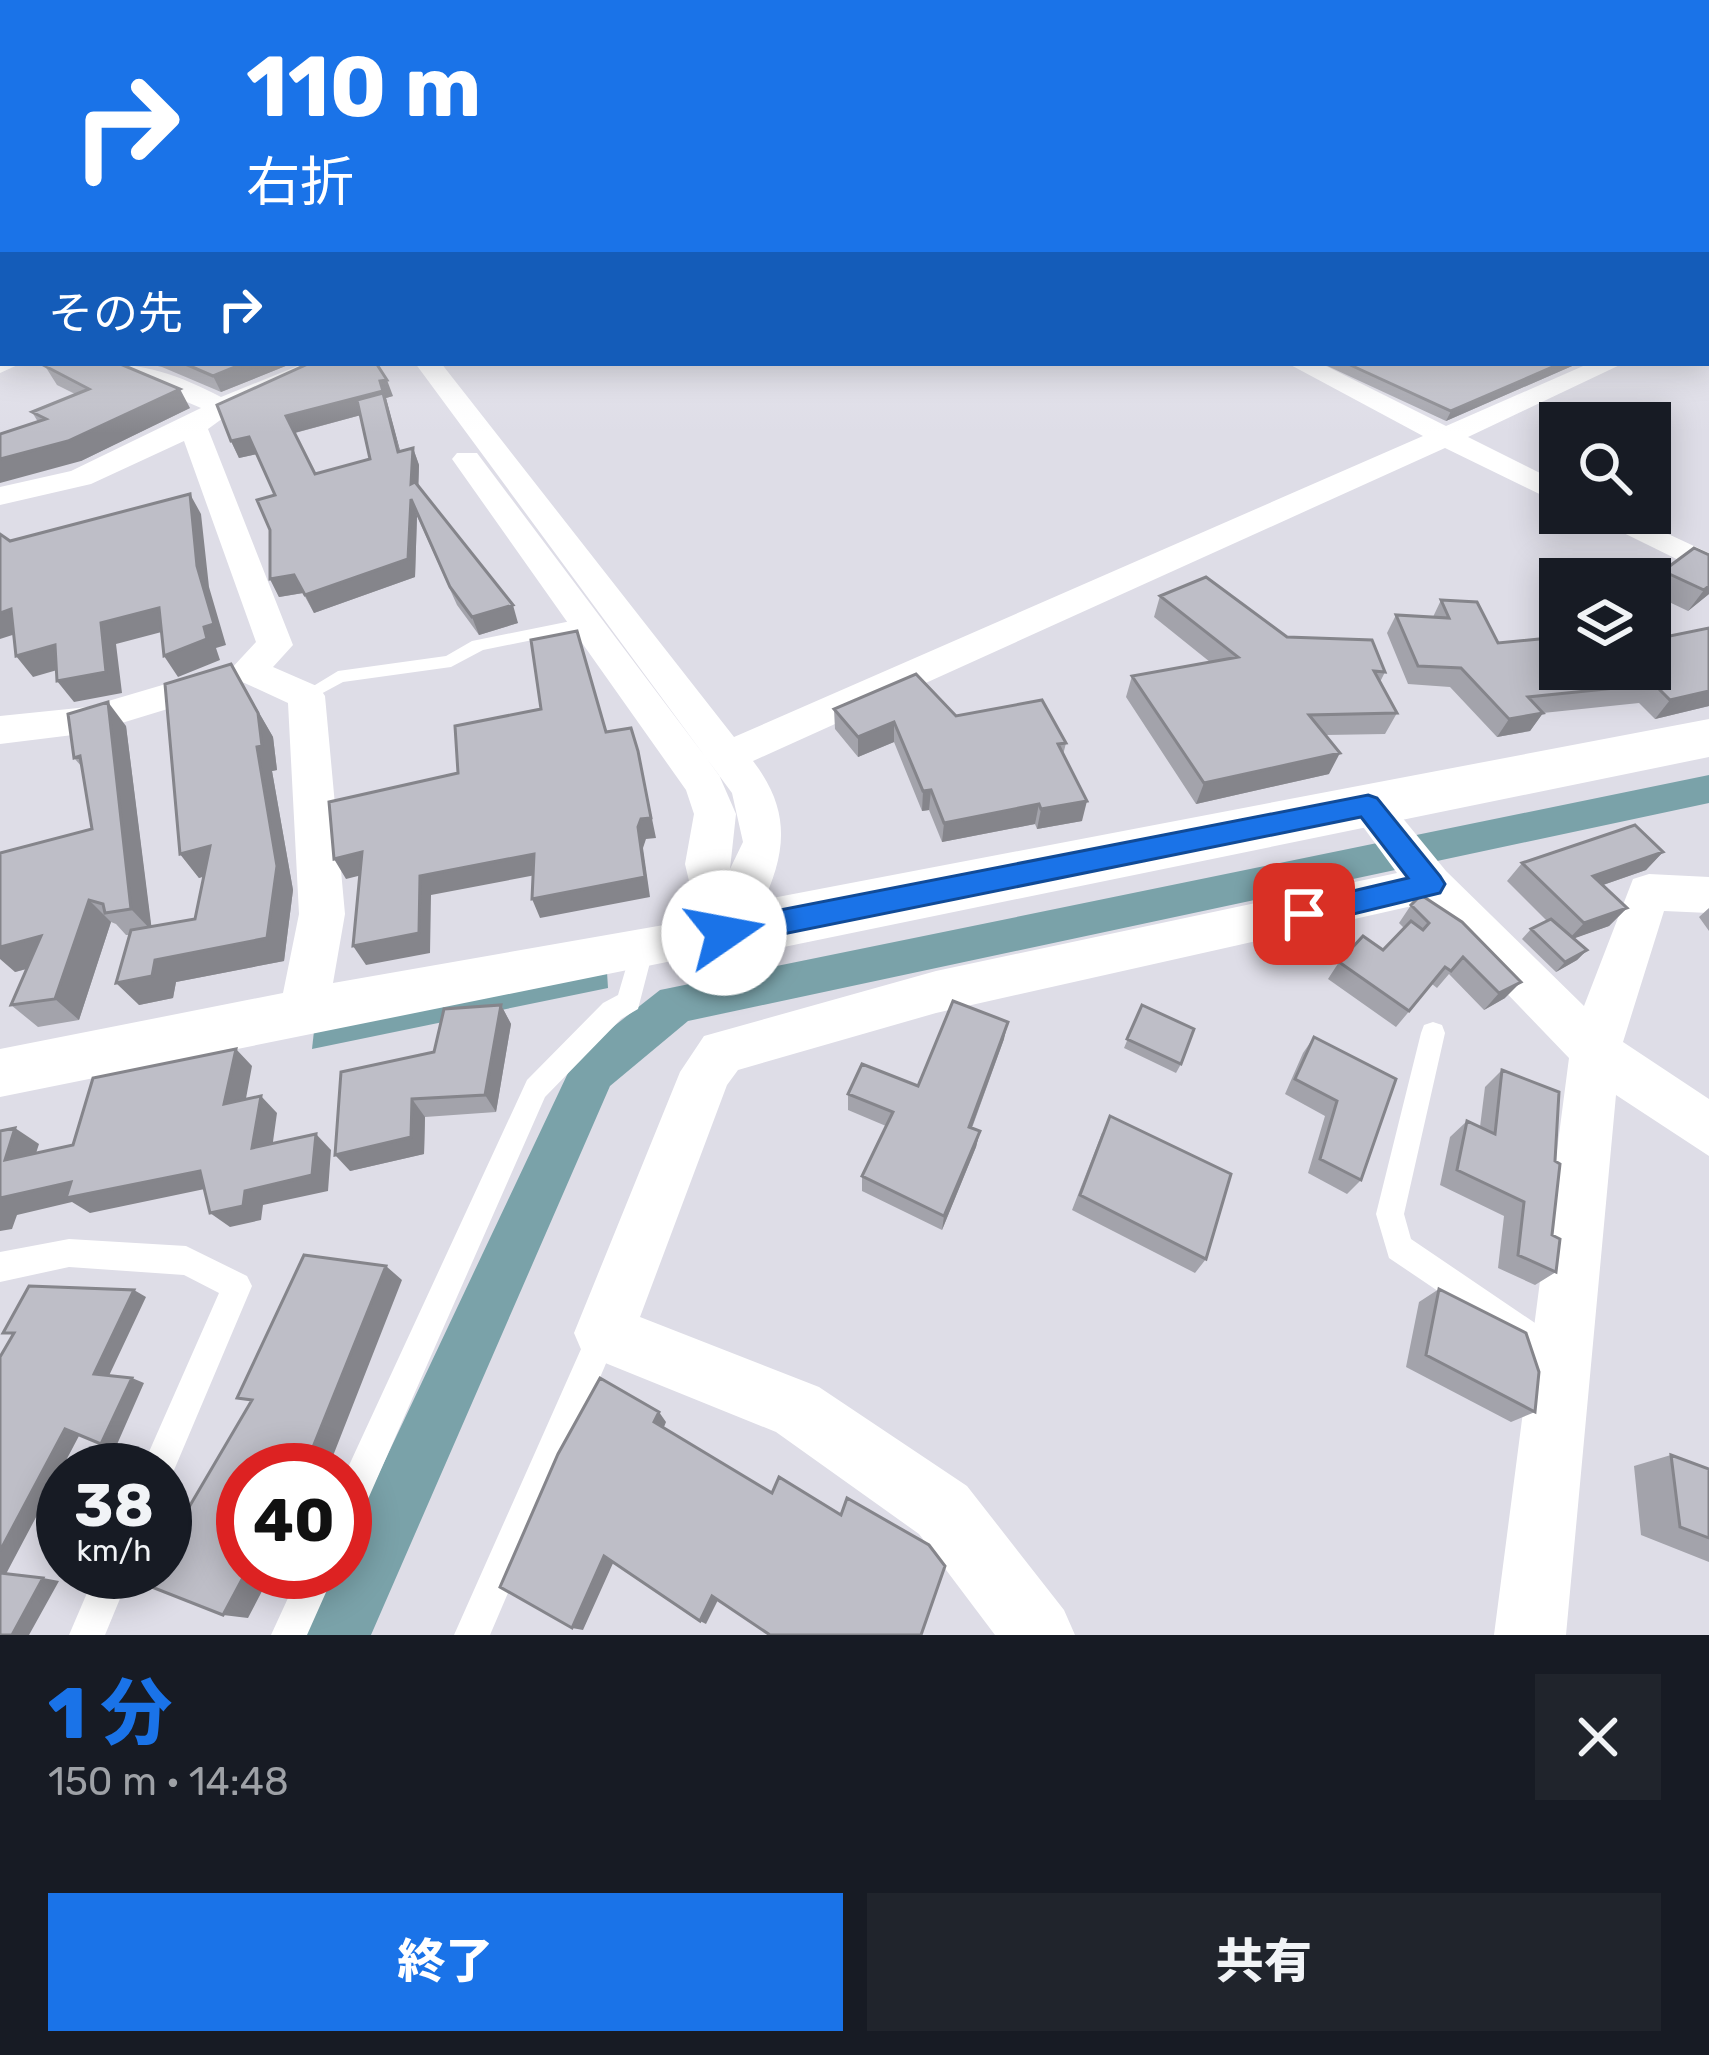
<!DOCTYPE html>
<html lang="ja">
<meta charset="utf-8">
<style>
body{margin:0;font-family:Rubik,"Noto Sans JP",sans-serif;background:#20242c;color:#f1f3f6;height:100vh;display:flex;flex-direction:column;font-size:45px;white-space:nowrap}
*{box-sizing:border-box;margin:0}
p{font-size:39px;color:#9ea1a6}
.icon{flex:none;width:66px;height:66px;fill:none;stroke:currentColor;stroke-width:2;stroke-linecap:round;stroke-linejoin:round}
.map{position:relative;height:1635px;overflow:hidden}
.details{display:flex;flex-direction:column;background:#171b24;flex:1}
.details>*{flex:none}
.hud{position:absolute;left:0px;top:0px;width:1710px;height:366px;box-shadow:0 6px 30px #0003;background:#1a73e8;color:#fff;overflow:hidden}
.fabs{position:absolute;left:1539px;top:402px;display:grid;gap:24px}
.fabs a{display:grid;place-items:center;width:132px;height:132px;border-radius:0px;background:#171b24;box-shadow:0 6px 30px #0003;font-size:60px}
.speed{position:absolute;left:36px;top:1443px;display:flex;gap:24px;font-size:60px;font-weight:700;text-align:center}
.speed>*{display:grid;place-content:center;width:156px;height:156px;border-radius:50%;background:#171b24;box-shadow:0 6px 30px #0003;line-height:1}
.speed small{font-size:30px;font-weight:400}
.speed .limit{border:18px solid #d22;background:#fff;color:#111}
.pin{position:absolute;display:grid;place-items:center;width:102px;height:102px;color:#fff;margin:-51px;border-radius:24px;box-shadow:0 6px 18px #0006}
.me{position:absolute;width:132px;margin:-66px;rotate:78deg;stroke-linejoin:round;filter:drop-shadow(0 0 9px #0008)}
.turn{display:flex;align-items:center;gap:42px;height:252px;padding:0 48px;font-size:54px}
.turn .icon{width:156px;height:156px;stroke-width:2.5}
.turn b{display:block;font-size:84px;line-height:102px}
.then{display:flex;align-items:center;height:114px;padding:0 48px;background:#0003;gap:24px;font-size:45px}
.round{display:grid;place-items:center;flex:none;width:126px;height:126px;border-radius:0px;background:#20242c}
.head{display:flex;align-items:center;justify-content:space-between;height:204px;padding:0 48px}
h1{font-size:72px;font-weight:800;line-height:90px;color:#1a73e8}
.cta{display:flex;gap:24px;margin-top:auto;padding:24px 48px}
.cta a{flex:1;height:138px;border-radius:0px;background:#1a73e8;color:#fff;font-size:48px;font-weight:800;line-height:138px;text-align:center}
.cta a+a{background:#20242c;color:#f1f3f6}
.map>svg:first-child{display:block}
.water{fill:#7aa2a9}
.lines{fill:none;stroke-linecap:round;stroke-linejoin:round}
.canal{fill:#7aa2a9;fill-rule:evenodd}
.lane{fill:#fff;fill-rule:evenodd}
.street{fill:#fff;fill-rule:evenodd}
.secondary{fill:#fff;fill-rule:evenodd}
.wall{fill:#a3a3ab;fill-rule:evenodd}
.shaded-wall{fill:#85858b}
.building{fill:#bebec7;stroke:#85858b;stroke-width:3}
.route{fill:#1a73e8;stroke:#114b97;stroke-width:3}
</style>
<div class="map">
<svg width="1709" height="1635" viewBox="0 0 1709 1635">
<rect width="100%" height="100%" fill="#dedde7"/>
<path class="water" d="M 607,972 L 608,988 L 312,1049 L 314,1031 Z"/>
<g class="lines">
<path class="canal" d="M 1709,775 L 1709,803 L 688,1021 L 610,1086 L 371,1635 L 304,1635 L 332,1572 L 345,1572 L 345,1545 L 576,1056 L 660,990 Z"/>
<path class="lane" d="M 586,618 L 592,620 L 592,628 L 483,650 L 451,667 L 343,682 L 306,702 L 297,696 L 338,671 L 446,656 L 472,641 Z
M 641,941 L 649,944 L 653,951 L 638,1009 L 621,1019 L 545,1097 L 357,1524 L 345,1529 L 345,1474 L 527,1080 L 603,1003 L 618,995 L 633,944 Z
M 1433,1022 L 1442,1025 L 1445,1033 L 1404,1214 L 1411,1239 L 1563,1342 L 1567,1353 L 1563,1364 L 1552,1368 L 1389,1258 L 1376,1214 L 1421,1033 L 1424,1025 Z
M 69,1239 L 186,1246 L 247,1276 L 252,1286 L 169,1482 L 165,1483 L 165,1470 L 141,1470 L 219,1293 L 184,1275 L 69,1267 L 0,1282 L 0,1252 Z
M 604,1318 L 615,1322 L 619,1333 L 490,1635 L 454,1635 L 593,1322 Z
M 96,1572 L 131,1572 L 105,1635 L 69,1635 Z
M 300,1572 L 335,1572 L 307,1635 L 271,1635 Z"/>
<path class="street" d="M 0,204 L 3,204 L 3,213 L 0,213 Z
M 1709,312 L 1709,327 L 1707,327 L 1707,312 Z
M 0,357 L 3,363 L 22,363 L 0,373 Z
M 96,363 C 144,363 179,375 221,397 L 305,363 L 341,363 L 230,413 L 208,429 L 293,645 L 273,667 L 319,687 L 325,696 L 345,914 L 333,983 L 698,919 L 685,864 L 694,814 L 686,790 L 452,459 L 457,453 L 477,453 L 719,775 L 736,814 L 730,869 L 743,842 L 732,793 L 415,363 L 441,363 L 734,737 L 1423,436 L 1287,363 L 1320,363 L 1446,426 L 1590,363 L 1624,363 L 1468,437 L 1560,483 L 1560,504 L 1445,448 L 753,761 C 805,828 775,880 741,947 L 0,1097 L 0,1049 L 283,993 L 299,914 L 288,703 L 238,680 L 233,689 L 89,733 L 0,744 L 0,716 L 88,707 L 220,668 L 230,670 L 256,642 L 184,441 L 91,484 L 0,505 L 0,487 L 71,471 L 201,408 Z
M 1583,513 L 1623,513 L 1709,553 L 1709,575 Z
M 1368,789 L 1383,794 L 1446,871 L 1584,1006 L 1633,879 L 1649,874 L 1709,877 L 1709,913 L 1664,911 L 1623,1042 L 1709,1099 L 1709,1156 L 1616,1095 L 1566,1635 L 1494,1635 L 1569,1058 L 1421,904 L 936,1013 L 738,1070 L 727,1085 L 640,1317 L 819,1387 L 967,1486 L 1064,1610 L 1075,1635 L 995,1635 L 919,1534 L 776,1432 L 583,1354 L 574,1333 L 680,1072 L 704,1036 L 936,971 L 1397,873 L 1347,805 L 1353,794 Z"/>
<path class="secondary" d="M 1709,719 L 1709,757 L 725,959 L 703,951 L 694,933 L 703,915 L 725,907 Z"/>
</g>
<path class="wall" d="M 145,363 L 293,363 L 221,392 L 162,367 Z
M 310,363 L 393,396 L 386,398 L 400,451 L 413,448 L 419,465 L 418,485 L 518,623 L 479,635 L 457,605 L 417,516 L 415,577 L 314,613 L 303,593 L 279,597 L 270,579 L 275,495 L 257,454 L 239,458 L 231,441 ZM 361,415 L 370,459 L 315,474 L 295,433 Z
M 1321,363 L 1579,363 L 1446,421 Z
M 45,366 L 190,408 L 81,461 L 38,422 L 32,412 L 75,394 L 57,385 Z
M 1694,548 L 1709,594 L 1688,611 L 1650,593 L 1650,589 L 1663,571 Z
M 1160,596 L 1287,637 L 1385,672 L 1380,682 L 1397,713 L 1385,734 L 1326,735 L 1329,774 L 1196,804 L 1126,697 L 1132,676 L 1210,662 L 1154,617 Z
M 1441,600 L 1498,643 L 1650,669 L 1709,706 L 1655,719 L 1639,703 L 1543,713 L 1530,731 L 1497,737 L 1450,687 L 1408,684 L 1387,633 L 1396,615 L 1433,617 Z
M 231,664 L 273,737 L 277,770 L 272,771 L 293,890 L 284,961 L 176,982 L 173,998 L 139,1005 L 130,935 L 126,935 L 116,924 L 111,922 L 79,1020 L 38,1027 L 11,1005 L 27,969 L 15,972 L 92,829 L 82,767 L 74,758 L 126,726 L 151,927 L 195,919 L 204,876 L 199,878 L 180,854 Z
M 834,709 L 956,716 L 1066,743 L 1063,755 L 1082,821 L 1037,829 L 1035,824 L 942,842 L 929,810 L 922,811 L 894,742 L 858,757 L 835,729 Z
M 1663,852 L 1646,870 L 1603,885 L 1627,908 L 1609,926 L 1574,938 L 1587,950 L 1577,960 L 1556,972 L 1522,939 L 1531,929 L 1547,921 L 1507,881 L 1522,863 Z
M 1411,905 L 1505,998 L 1484,1010 L 1449,974 L 1437,988 L 1432,984 L 1396,1027 L 1328,979 L 1339,962 L 1383,950 L 1404,928 L 1399,923 Z
M 1709,908 L 1709,931 L 1699,917 Z
M 501,1005 L 511,1024 L 496,1112 L 425,1117 L 424,1154 L 350,1171 L 434,1052 Z
M 1142,1005 L 1181,1064 L 1176,1073 L 1124,1048 Z
M 1314,1037 L 1396,1079 L 1361,1180 L 1347,1194 L 1308,1173 L 1325,1116 L 1285,1094 L 1303,1053 Z
M 1004,1039 L 972,1128 L 980,1131 L 976,1147 L 942,1230 L 862,1191 L 862,1176 L 886,1126 L 848,1110 L 848,1094 L 918,1086 Z
M 1502,1070 L 1552,1235 L 1556,1272 L 1535,1285 L 1498,1268 L 1504,1216 L 1440,1185 L 1450,1137 L 1467,1121 L 1480,1127 L 1485,1087 Z
M 1102,1133 L 1206,1259 L 1195,1273 L 1072,1210 Z
M 1439,1289 L 1535,1412 L 1511,1422 L 1406,1367 L 1419,1302 Z
M 1671,1455 L 1709,1469 L 1709,1562 L 1641,1535 L 1634,1466 Z"/>
<path class="shaded-wall" d="M 245,363 L 293,363 L 221,392 L 213,376 Z
M 1562,363 L 1579,363 L 1446,421 L 1451,411 Z
M 387,380 L 393,396 L 386,398 L 405,469 L 387,408 L 294,433 L 286,416 Z
M 180,389 L 190,408 L 81,461 L 0,483 L 0,459 Z
M 249,437 L 257,454 L 239,458 L 231,441 Z
M 413,448 L 419,465 L 418,502 L 411,484 Z
M 190,494 L 201,514 L 209,587 L 226,645 L 216,648 L 220,660 L 178,677 L 164,656 L 204,627 Z
M 411,499 L 417,516 L 415,577 L 314,613 L 305,595 Z
M 294,575 L 303,593 L 279,597 L 270,579 Z
M 1709,586 L 1709,594 L 1688,611 L 1704,590 Z
M 513,605 L 518,623 L 479,635 L 472,617 Z
M 159,608 L 173,629 L 116,644 L 122,693 L 74,702 L 57,681 L 101,623 Z
M 11,609 L 28,630 L 0,639 L 0,613 Z
M 55,645 L 71,666 L 33,677 L 16,656 Z
M 231,664 L 273,737 L 277,770 L 272,771 L 293,890 L 284,961 L 176,982 L 173,998 L 139,1005 L 116,983 L 155,960 L 267,938 Z
M 1709,691 L 1709,706 L 1655,719 L 1670,700 Z
M 108,702 L 126,726 L 152,931 L 131,909 Z
M 1543,713 L 1530,731 L 1497,737 L 1509,719 Z
M 894,722 L 894,742 L 858,757 L 858,737 Z
M 638,751 L 656,838 L 646,839 L 643,848 L 650,897 L 540,918 L 532,899 L 638,827 Z
M 1340,753 L 1329,774 L 1196,804 L 1204,783 Z
M 931,790 L 929,810 L 922,811 L 923,791 Z
M 1087,801 L 1082,821 L 1037,829 L 1041,809 Z
M 1039,804 L 1035,824 L 942,842 L 944,823 Z
M 210,846 L 228,869 L 199,878 L 180,854 Z
M 362,852 L 374,872 L 346,879 L 334,859 Z
M 1663,852 L 1646,870 L 1577,894 L 1593,876 Z
M 534,854 L 541,874 L 431,895 L 430,953 L 366,965 L 353,946 L 420,876 Z
M 89,900 L 111,922 L 79,1020 L 55,999 Z
M 1627,908 L 1609,926 L 1567,941 L 1584,923 Z
M 41,936 L 65,958 L 15,972 L 0,959 L 0,947 Z
M 1587,950 L 1577,960 L 1556,972 L 1565,962 Z
M 1521,982 L 1505,998 L 1484,1010 L 1499,993 Z
M 501,1005 L 511,1024 L 496,1112 L 485,1095 Z
M 1008,1022 L 1004,1039 L 966,1143 L 969,1127 Z
M 236,1049 L 252,1066 L 242,1120 L 224,1104 Z
M 261,1096 L 277,1113 L 270,1163 L 252,1148 Z
M 412,1099 L 425,1117 L 424,1154 L 350,1171 L 335,1155 Z
M 15,1128 L 39,1144 L 29,1175 L 5,1160 Z
M 980,1131 L 976,1147 L 942,1230 L 944,1216 Z
M 316,1134 L 331,1150 L 328,1191 L 263,1205 L 261,1220 L 230,1227 L 210,1213 L 245,1191 Z
M 200,1171 L 219,1186 L 90,1213 L 72,1202 L 17,1215 L 12,1229 L 0,1231 L 0,1198 L 71,1182 Z
M 386,1266 L 402,1280 L 331,1461 L 326,1470 L 302,1470 Z
M 134,1290 L 146,1297 L 107,1380 L 94,1374 Z
M 132,1378 L 144,1383 L 115,1449 L 101,1444 Z
M 659,1412 L 666,1422 L 662,1432 L 654,1422 Z
M 65,1429 L 80,1434 L 6,1574 L 0,1573 L 0,1551 Z
M 604,1556 L 614,1561 L 583,1630 L 572,1628 Z
M 246,1572 L 272,1572 L 248,1618 L 223,1615 Z
M 43,1578 L 59,1581 L 29,1635 L 12,1635 Z
M 712,1596 L 718,1600 L 706,1624 L 700,1621 Z"/>
<path class="building" d="M 0,257 L 3,257 L 3,313 L 0,313 Z
M 52,363 L 118,363 L 180,389 L 68,441 L 0,459 L 0,434 L 46,419 L 32,412 L 89,389 L 45,366 Z
M 183,363 L 245,363 L 213,376 Z
M 310,363 L 376,363 L 387,380 L 380,381 L 383,391 L 286,416 L 315,474 L 370,459 L 357,400 L 383,393 L 398,452 L 413,448 L 411,484 L 415,482 L 513,605 L 472,617 L 450,587 L 411,499 L 408,559 L 305,595 L 294,575 L 270,579 L 270,530 L 257,500 L 275,495 L 249,437 L 231,441 L 217,405 Z
M 1346,363 L 1562,363 L 1451,411 Z
M 190,494 L 197,566 L 214,624 L 204,627 L 207,639 L 164,656 L 159,608 L 101,623 L 106,672 L 57,681 L 55,645 L 16,656 L 11,609 L 0,613 L 0,534 L 10,541 Z
M 1694,548 L 1709,555 L 1709,586 L 1704,590 L 1663,571 Z
M 1206,577 L 1287,637 L 1372,640 L 1385,672 L 1374,671 L 1397,713 L 1309,715 L 1340,753 L 1204,783 L 1132,676 L 1238,657 L 1160,596 Z
M 1441,600 L 1477,602 L 1498,643 L 1560,637 L 1560,669 L 1650,669 L 1650,640 L 1709,628 L 1709,691 L 1670,700 L 1654,684 L 1528,697 L 1543,713 L 1509,719 L 1461,668 L 1418,666 L 1396,615 L 1449,618 Z
M 577,631 L 606,732 L 631,728 L 638,751 L 651,818 L 641,819 L 638,827 L 645,877 L 532,899 L 534,854 L 420,876 L 419,933 L 353,946 L 362,852 L 334,859 L 329,802 L 458,773 L 455,726 L 541,709 L 531,640 Z
M 231,664 L 258,713 L 262,746 L 257,747 L 277,866 L 267,938 L 155,960 L 152,976 L 116,983 L 131,930 L 195,919 L 210,846 L 180,854 L 165,684 Z
M 916,674 L 956,716 L 1042,700 L 1066,743 L 1058,744 L 1087,801 L 1041,809 L 1039,804 L 944,823 L 931,790 L 923,791 L 894,722 L 858,737 L 834,709 Z
M 108,702 L 131,909 L 105,913 L 103,904 L 89,900 L 55,999 L 11,1005 L 41,936 L 0,947 L 0,853 L 92,829 L 80,756 L 74,758 L 68,714 Z
M 1635,825 L 1663,852 L 1593,876 L 1627,908 L 1584,923 L 1522,863 Z
M 1421,895 L 1462,922 L 1521,982 L 1499,993 L 1463,957 L 1451,971 L 1445,967 L 1409,1011 L 1339,962 L 1363,936 L 1383,950 L 1411,921 L 1423,930 L 1429,923 L 1411,905 Z
M 1551,919 L 1587,950 L 1565,962 L 1531,929 Z
M 953,1001 L 1008,1022 L 969,1127 L 980,1131 L 944,1216 L 862,1176 L 893,1112 L 848,1094 L 862,1064 L 918,1086 Z
M 501,1005 L 485,1095 L 412,1099 L 411,1137 L 335,1155 L 341,1072 L 434,1052 L 444,1009 Z
M 1142,1005 L 1194,1029 L 1181,1064 L 1127,1039 Z
M 1314,1037 L 1396,1079 L 1361,1180 L 1320,1159 L 1337,1101 L 1295,1079 Z
M 236,1049 L 224,1104 L 261,1096 L 252,1148 L 316,1134 L 312,1175 L 245,1191 L 243,1206 L 210,1213 L 200,1171 L 66,1198 L 71,1182 L 0,1198 L 0,1131 L 15,1128 L 5,1160 L 73,1145 L 93,1078 Z
M 1502,1070 L 1559,1092 L 1555,1161 L 1560,1164 L 1552,1235 L 1560,1239 L 1556,1272 L 1518,1255 L 1524,1202 L 1457,1170 L 1467,1121 L 1495,1134 Z
M 1110,1116 L 1231,1174 L 1206,1259 L 1080,1195 Z
M 304,1255 L 386,1266 L 311,1452 L 302,1470 L 243,1470 L 243,1572 L 246,1572 L 223,1615 L 144,1584 L 151,1572 L 165,1572 L 165,1548 L 252,1400 L 237,1398 Z
M 29,1286 L 134,1290 L 94,1374 L 132,1378 L 101,1444 L 65,1429 L 0,1551 L 0,1357 L 14,1333 L 3,1333 Z
M 1439,1289 L 1526,1333 L 1539,1372 L 1535,1412 L 1426,1355 Z
M 600,1378 L 659,1412 L 654,1422 L 772,1493 L 779,1477 L 841,1515 L 847,1498 L 929,1545 L 945,1566 L 921,1635 L 770,1635 L 712,1596 L 700,1621 L 604,1556 L 572,1628 L 500,1587 L 558,1454 Z
M 1671,1455 L 1709,1469 L 1709,1538 L 1680,1527 Z
M 0,1573 L 43,1578 L 12,1635 L 0,1635 Z"/>
<linearGradient id="sky" x2="0" y2="1"><stop stop-color="#7cadcf"/><stop offset="0.47" stop-color="#f0f0f4"/><stop offset="1" stop-color="#f0f0f4" stop-opacity="0"/></linearGradient>
<rect width="1709" height="433" fill="url(#sky)"/>
<path class="route" d="M 1368,795 L 1377,798 L 1440,876 L 1445,884 L 1440,893 L 1304,926 L 1293,922 L 1289,914 L 1293,905 L 1408,878 L 1361,817 L 724,946 L 709,933 L 724,921 Z"/>
</svg>
<div class="fabs">
<a><svg class="icon" aria-label="search" viewBox="0 0 24 24"><circle cx="10" cy="10" r="6"/><path d="M15 15l6 6"/></svg></a>
<a><svg class="icon" aria-label="layers" viewBox="0 0 24 24"><path d="M12 4l9 5-9 5-9-5zM3 14l9 5 9-5"/></svg></a>
</div>
<div class="speed"><div>38<small>km/h</small></div><div class="limit">40</div></div>
<div class="pin" style="left:1304px;top:914px;background:#d93025"><svg class="icon" aria-label="arrive" viewBox="0 0 24 24"><path d="M6 21V4h12l-3 4 3 4H6"/></svg></div>
<svg class="me" style="left:724px;top:933px" viewBox="-20 -20 40 40"><circle r="19" fill="#fff"/><path d="M0-13L10 11 0 6-10 11z" fill="#1a73e8"/></svg>
<div class="hud">
<div class="turn"><svg class="icon" aria-label="right" viewBox="0 0 24 24"><path d="M7 20v-9h11M14 6l5 5-5 5"/></svg><div><b>110 m</b>右折</div></div>
<div class="then">その先<svg class="icon" aria-label="right" viewBox="0 0 24 24"><path d="M7 20v-9h11M14 6l5 5-5 5"/></svg></div>
</div>
</div>
<section class="details">
<div class="head"><div><h1>1 分</h1><p>150 m · 14:48</p></div><a class="round"><svg class="icon" aria-label="close" viewBox="0 0 24 24"><path d="M6 6l12 12M18 6L6 18"/></svg></a></div>
<div class="cta"><a>終了</a><a>共有</a></div>
</section>
